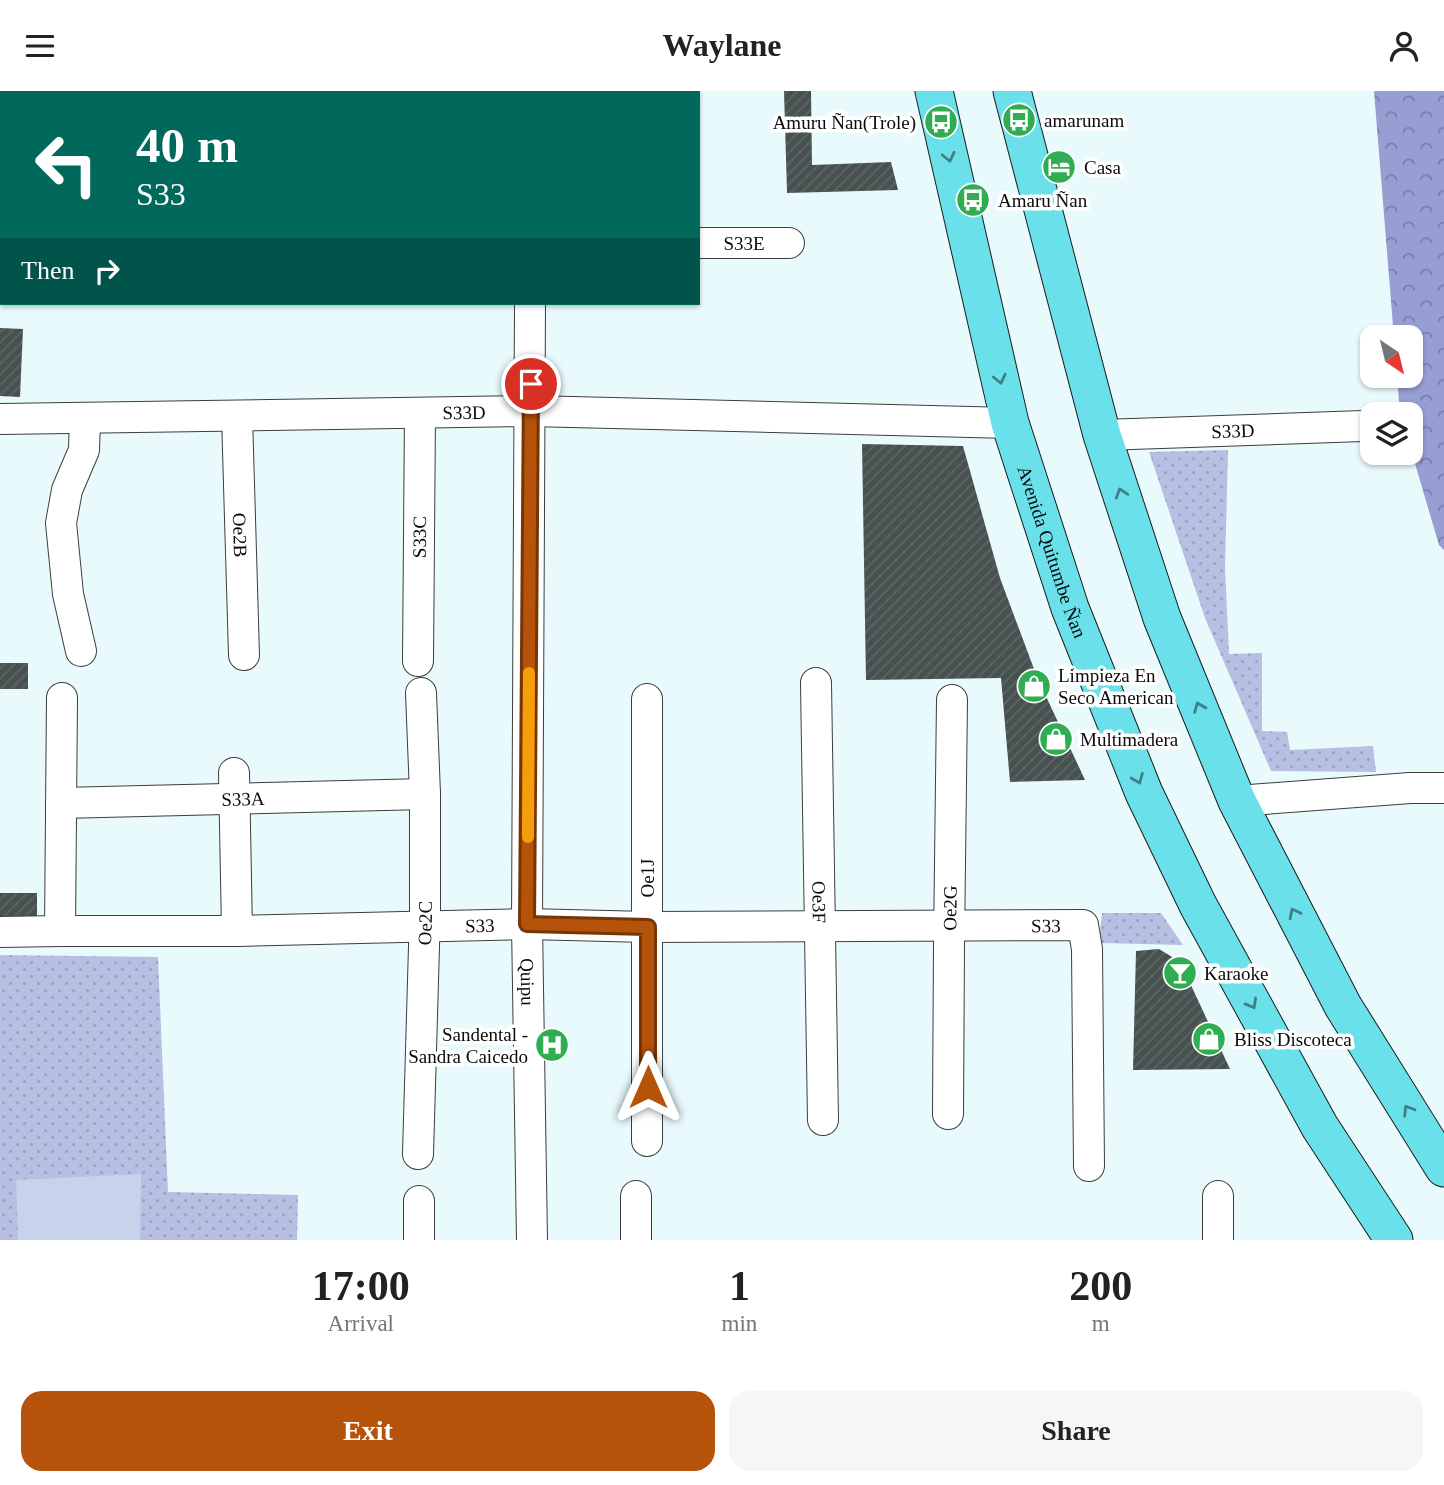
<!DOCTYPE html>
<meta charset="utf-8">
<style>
body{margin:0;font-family:"Times New Roman",serif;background:#f6f6f6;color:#222;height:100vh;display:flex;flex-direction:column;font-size:26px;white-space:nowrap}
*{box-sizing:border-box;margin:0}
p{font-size:23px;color:#767676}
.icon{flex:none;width:38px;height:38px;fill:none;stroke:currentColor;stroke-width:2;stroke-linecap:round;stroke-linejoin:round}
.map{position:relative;height:1149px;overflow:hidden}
.drawer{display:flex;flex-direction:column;background:#fff;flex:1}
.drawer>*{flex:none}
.banner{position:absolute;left:0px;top:0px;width:700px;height:214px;box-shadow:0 2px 5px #0004;background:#00695c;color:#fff;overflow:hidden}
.needle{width:46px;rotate:145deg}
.fabs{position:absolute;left:1360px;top:234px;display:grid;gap:14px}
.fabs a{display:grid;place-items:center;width:63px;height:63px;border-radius:14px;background:#fff;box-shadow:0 2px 5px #0004;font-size:35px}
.pin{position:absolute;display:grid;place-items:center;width:60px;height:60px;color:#fff;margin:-30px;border:4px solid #fff;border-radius:50%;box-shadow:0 2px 7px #0007}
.me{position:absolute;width:77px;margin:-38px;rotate:0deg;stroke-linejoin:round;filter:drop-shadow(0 0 5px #0008)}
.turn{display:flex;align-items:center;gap:24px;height:147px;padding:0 21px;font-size:32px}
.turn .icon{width:91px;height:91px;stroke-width:2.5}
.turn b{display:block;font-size:49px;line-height:60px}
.then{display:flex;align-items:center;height:66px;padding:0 21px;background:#0003;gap:14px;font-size:26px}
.eta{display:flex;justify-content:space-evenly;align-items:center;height:119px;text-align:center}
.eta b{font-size:42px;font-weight:700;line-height:49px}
.button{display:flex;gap:14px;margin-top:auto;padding:14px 21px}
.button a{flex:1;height:80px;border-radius:21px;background:#b45309;color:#fff;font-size:28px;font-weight:700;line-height:80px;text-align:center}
.button a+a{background:#f6f6f6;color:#222}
header{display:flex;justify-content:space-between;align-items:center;height:91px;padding:0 21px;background:#fff;font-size:32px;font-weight:700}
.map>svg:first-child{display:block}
.grass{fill:url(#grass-dots)}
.forest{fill:url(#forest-crowns)}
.pitch{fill:#c7d3eb}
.building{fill:url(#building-hatch)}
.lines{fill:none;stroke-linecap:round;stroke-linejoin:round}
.minor-casing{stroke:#3d3d3d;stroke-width:32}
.major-casing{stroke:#1b1b1b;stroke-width:39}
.minor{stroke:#fff;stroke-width:30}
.major{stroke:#6ae0eb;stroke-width:37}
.oneway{stroke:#3f8086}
.route-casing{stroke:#753606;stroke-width:18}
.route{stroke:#b45309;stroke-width:12}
.slow{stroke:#f59e0b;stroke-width:12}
.labels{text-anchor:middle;stroke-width:7;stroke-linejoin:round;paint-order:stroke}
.poi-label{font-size:19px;fill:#0a0a0a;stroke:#fff;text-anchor:start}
.street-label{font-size:19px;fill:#0a0a0a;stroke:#fff}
</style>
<header><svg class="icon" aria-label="menu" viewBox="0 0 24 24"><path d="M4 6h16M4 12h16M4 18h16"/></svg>Waylane<svg class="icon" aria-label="person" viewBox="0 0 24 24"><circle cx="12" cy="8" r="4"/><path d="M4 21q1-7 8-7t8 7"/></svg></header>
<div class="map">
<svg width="1444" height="1149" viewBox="0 0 1444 1149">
<defs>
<pattern id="grass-dots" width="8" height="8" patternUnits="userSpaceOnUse" patternTransform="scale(1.75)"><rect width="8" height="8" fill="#b7bfe3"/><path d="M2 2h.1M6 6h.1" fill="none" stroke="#9ca3c1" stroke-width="1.8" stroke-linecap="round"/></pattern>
<pattern id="forest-crowns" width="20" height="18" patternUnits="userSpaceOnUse" patternTransform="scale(1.75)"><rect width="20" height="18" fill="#979ed2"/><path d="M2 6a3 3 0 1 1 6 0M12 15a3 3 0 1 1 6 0" fill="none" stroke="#797fa9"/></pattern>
<pattern id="building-hatch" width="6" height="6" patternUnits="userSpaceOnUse" patternTransform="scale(1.75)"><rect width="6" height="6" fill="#47514f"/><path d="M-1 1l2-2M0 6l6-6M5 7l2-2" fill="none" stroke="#5d6564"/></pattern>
</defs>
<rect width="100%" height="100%" fill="#e9fafd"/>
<path class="grass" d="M 21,0 L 341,0 L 322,2 L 20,2 Z
M 1228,359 L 1225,477 L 1229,563 L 1262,562 L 1262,640 L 1287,641 L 1290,659 L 1373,655 L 1376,681 L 1271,680 L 1205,527 L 1149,361 Z
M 1102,822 L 1161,822 L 1183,854 L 1099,852 Z
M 0,864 L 158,866 L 168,1101 L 298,1104 L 297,1149 L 0,1149 Z"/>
<path class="forest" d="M 1374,0 L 1444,0 L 1444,459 L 1439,454 L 1411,359 L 1410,324 L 1400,323 L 1397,285 L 1410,285 L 1410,247 L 1394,247 Z"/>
<path class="pitch" d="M 141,1083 L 140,1149 L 18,1149 L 16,1089 Z"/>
<path class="building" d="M 784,0 L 811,0 L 812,74 L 891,71 L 898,99 L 787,102 Z
M 0,237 L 23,238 L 20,306 L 0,305 Z
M 862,353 L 963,355 L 1000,487 L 1037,586 L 1085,689 L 1010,691 L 1001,587 L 866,589 Z
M 0,572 L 28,572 L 28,598 L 0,598 Z
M 0,802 L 37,802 L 37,827 L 0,827 Z
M 1159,858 L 1177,869 L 1189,890 L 1230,978 L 1133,979 L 1136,860 Z"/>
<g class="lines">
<g class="minor-casing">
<g id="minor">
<path id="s1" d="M 698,152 L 789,152"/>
<path id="s2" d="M 530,212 L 527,833 L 532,1149"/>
<path id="s3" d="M 237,325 L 244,564"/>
<path id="s4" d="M 0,328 L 531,320 L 1010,332"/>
<path id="s5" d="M 1102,344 L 1363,335"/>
<path d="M 81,560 L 68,503 L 61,432 L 67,399 L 84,359 L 85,327"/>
<path id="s6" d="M 418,570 L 420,322"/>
<path id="s7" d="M 816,592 L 823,1029"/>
<path d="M 647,608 L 647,1050"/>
<path d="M 234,682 L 237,840"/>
<path d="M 1237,710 L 1410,697 L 1444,697"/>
<path id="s8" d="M 61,712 L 425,703"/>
<path d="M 60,840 L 62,607"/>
<path id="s9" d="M 0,841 L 60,840 L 237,840 L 527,833 L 648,836 L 1083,834 L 1087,858 L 1089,1075"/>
<path id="s10" d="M 948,1023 L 949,853 L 952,609"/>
<path id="s11" d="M 418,1063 L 425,821 L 425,703 L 421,602"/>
<path d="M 636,1105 L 636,1149"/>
<path d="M 1218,1105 L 1218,1149"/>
<path d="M 419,1110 L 419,1149"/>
</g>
</g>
<g class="major-casing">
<g id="major">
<path id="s12" d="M 934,0 L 1010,332 L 1070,517 L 1144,702 L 1198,814 L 1320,1036 L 1394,1149"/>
<path d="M 1012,0 L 1102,344 L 1162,527 L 1237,710 L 1343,915 L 1444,1077"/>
</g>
</g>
<use href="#minor" class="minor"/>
<use href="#major" class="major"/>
</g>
<defs><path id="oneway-chevron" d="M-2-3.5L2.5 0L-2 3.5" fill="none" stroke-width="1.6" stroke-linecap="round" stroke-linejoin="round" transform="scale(1.75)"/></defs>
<g class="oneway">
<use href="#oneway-chevron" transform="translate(949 66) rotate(77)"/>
<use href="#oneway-chevron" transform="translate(1000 288) rotate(77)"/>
<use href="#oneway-chevron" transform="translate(1121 402) rotate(-108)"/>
<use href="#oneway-chevron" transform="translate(1199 616) rotate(-112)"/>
<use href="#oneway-chevron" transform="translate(1138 688) rotate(68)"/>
<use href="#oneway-chevron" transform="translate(1294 822) rotate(-117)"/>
<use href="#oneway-chevron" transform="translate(1252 913) rotate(61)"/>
<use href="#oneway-chevron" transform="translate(1408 1019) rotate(-122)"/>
</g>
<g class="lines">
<g class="route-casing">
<path id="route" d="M 531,293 L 527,833 L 648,836 L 648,996"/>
</g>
<use href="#route" class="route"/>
<path class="slow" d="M 528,746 L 529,582"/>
</g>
<defs>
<g id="bus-disc" transform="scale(1.75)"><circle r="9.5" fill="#30ac53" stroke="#fff"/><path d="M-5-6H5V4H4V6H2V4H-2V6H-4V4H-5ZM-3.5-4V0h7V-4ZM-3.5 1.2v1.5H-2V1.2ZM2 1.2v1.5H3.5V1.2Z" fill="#fff"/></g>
<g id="hotel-disc" transform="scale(1.75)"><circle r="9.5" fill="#30ac53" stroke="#fff"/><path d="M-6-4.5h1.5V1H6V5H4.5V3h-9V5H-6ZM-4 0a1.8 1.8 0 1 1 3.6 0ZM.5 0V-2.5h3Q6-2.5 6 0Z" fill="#fff"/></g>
<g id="shop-disc" transform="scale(1.75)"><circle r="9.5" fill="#30ac53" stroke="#fff"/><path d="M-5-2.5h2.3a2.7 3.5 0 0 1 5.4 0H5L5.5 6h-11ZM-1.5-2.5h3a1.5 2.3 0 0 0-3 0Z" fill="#fff"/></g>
<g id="bar-disc" transform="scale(1.75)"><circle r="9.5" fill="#30ac53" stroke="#fff"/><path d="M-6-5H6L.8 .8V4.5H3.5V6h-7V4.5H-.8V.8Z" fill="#fff"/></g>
<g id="hospital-disc" transform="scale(1.75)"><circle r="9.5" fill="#30ac53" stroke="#fff"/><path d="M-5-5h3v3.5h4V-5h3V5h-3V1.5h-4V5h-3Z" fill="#fff"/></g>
</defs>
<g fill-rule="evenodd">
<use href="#bus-disc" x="1019" y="29"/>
<use href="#bus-disc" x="941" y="31"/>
<use href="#hotel-disc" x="1059" y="76"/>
<use href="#bus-disc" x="973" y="109"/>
<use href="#shop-disc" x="1034" y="595"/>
<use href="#shop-disc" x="1056" y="648"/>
<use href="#bar-disc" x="1180" y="882"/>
<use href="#shop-disc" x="1209" y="948"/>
<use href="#hospital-disc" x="552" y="954"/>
</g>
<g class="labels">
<g class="poi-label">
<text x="1044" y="36">amarunam</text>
<text x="916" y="38" text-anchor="end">Amuru Ñan(Trole)</text>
<text x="1084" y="83">Casa</text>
<text x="998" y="116">Amaru Ñan</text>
<text x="1058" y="591">Limpieza En<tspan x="1058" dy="22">Seco American</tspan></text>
<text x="1080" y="655">Multimadera</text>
<text x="1204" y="889">Karaoke</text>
<text x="528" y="950" text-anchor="end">Sandental -<tspan x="528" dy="22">Sandra Caicedo</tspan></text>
<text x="1234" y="955">Bliss Discoteca</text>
</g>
<g class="street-label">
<text dy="7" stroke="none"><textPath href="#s1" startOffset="46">S33E</textPath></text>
<text dy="7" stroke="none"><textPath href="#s4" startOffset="464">S33D</textPath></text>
<text dy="7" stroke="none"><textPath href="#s5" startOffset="131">S33D</textPath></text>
<text dy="7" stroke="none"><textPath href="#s3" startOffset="119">Oe2B</textPath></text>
<text dy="7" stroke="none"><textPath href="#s6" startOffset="124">S33C</textPath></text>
<text dy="7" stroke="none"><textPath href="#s12" startOffset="476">Avenida Quitumbe Ñan</textPath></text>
<text dy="7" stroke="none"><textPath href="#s8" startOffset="182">S33A</textPath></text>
<text transform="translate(647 787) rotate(-90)" y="7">Oe1J</text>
<text dy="7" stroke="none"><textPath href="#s7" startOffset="219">Oe3F</textPath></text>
<text dy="7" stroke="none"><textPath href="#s10" startOffset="206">Oe2G</textPath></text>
<text dy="7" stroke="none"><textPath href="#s11" startOffset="231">Oe2C</textPath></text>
<text dy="7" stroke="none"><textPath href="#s9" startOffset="480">S33</textPath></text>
<text dy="7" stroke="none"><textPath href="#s9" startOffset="1046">S33</textPath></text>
<text dy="7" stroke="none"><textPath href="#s2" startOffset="679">Quipu</textPath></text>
</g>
</g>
</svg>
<div class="fabs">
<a><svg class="needle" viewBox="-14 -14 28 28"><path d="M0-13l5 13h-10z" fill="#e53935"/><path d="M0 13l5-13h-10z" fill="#767676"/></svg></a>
<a><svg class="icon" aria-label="layers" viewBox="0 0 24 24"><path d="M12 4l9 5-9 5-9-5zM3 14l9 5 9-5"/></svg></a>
</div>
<div class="pin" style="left:531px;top:293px;background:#d93025"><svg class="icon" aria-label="arrive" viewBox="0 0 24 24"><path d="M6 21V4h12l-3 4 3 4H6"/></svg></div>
<svg class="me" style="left:648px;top:996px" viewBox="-20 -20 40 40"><path d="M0-17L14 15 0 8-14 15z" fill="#b45309" stroke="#fff" stroke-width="4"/></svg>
<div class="banner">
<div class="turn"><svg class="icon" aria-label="left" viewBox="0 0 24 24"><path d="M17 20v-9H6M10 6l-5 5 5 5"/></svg><div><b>40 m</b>S33</div></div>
<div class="then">Then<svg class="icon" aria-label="right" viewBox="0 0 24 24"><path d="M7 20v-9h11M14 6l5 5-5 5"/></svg></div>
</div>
</div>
<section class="drawer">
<div class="eta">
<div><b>17:00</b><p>Arrival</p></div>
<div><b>1</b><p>min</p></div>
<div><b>200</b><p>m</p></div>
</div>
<div class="button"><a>Exit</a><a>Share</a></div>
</section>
